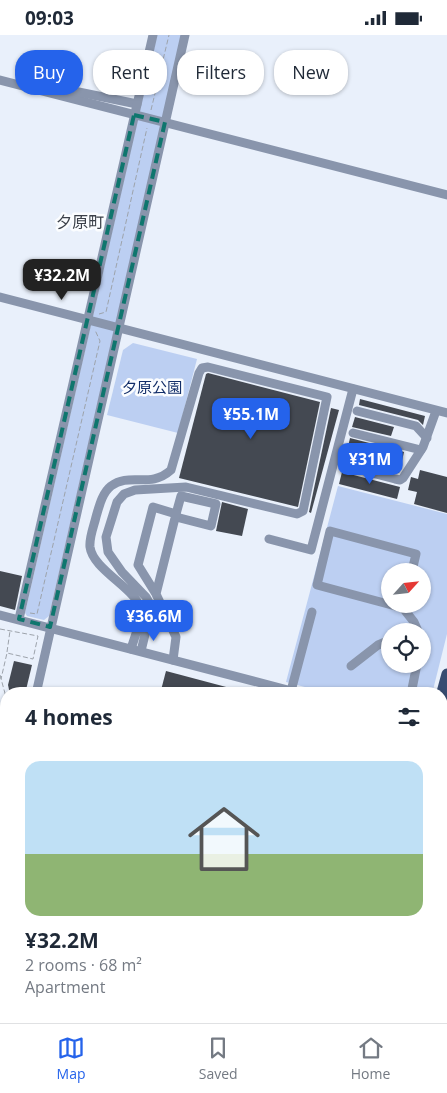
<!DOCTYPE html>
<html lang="en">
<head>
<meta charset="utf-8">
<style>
  :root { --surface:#fff; --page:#f6f6f7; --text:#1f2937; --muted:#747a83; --line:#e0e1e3; --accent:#2563eb }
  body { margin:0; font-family:"Open Sans","Noto Sans JP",sans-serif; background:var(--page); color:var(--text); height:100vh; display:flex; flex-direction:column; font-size:19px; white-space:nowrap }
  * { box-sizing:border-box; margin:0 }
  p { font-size:16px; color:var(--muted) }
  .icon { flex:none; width:28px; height:28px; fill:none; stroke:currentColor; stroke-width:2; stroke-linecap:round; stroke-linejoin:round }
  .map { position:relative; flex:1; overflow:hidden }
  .side { position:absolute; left:0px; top:652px; width:448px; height:336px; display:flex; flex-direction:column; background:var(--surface); border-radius:20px 20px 0 0; box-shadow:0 1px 4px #0004 }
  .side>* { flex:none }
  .hud { position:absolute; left:15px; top:15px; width:418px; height:45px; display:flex; gap:10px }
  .needle { width:32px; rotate:63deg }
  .tools { position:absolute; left:381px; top:528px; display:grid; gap:10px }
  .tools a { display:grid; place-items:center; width:50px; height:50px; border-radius:50%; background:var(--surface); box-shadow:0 1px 4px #0004; font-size:25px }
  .price { position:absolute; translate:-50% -42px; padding:0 11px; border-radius:10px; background:var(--accent); color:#fff; font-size:16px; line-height:32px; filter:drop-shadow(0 1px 2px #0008) }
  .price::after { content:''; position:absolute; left:50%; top:30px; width:15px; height:11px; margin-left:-8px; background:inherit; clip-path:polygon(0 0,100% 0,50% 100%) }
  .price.active { background:#222; color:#fff }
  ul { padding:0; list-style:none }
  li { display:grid; align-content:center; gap:10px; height:265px; padding:0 25px }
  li+li { border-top:1px solid var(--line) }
  li span { display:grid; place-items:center; height:155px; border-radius:15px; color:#555 }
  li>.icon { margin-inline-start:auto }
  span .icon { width:90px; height:90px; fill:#fffc; stroke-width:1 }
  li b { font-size:21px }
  h2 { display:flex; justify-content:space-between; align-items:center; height:60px; padding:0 25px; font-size:21px }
  .tag { padding:0 18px; border-radius:20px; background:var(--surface); box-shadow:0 1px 4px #0004; font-size:18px; line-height:45px }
  .tag.active { background:var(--accent); color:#fff }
  .status { display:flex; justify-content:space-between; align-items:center; height:35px; padding:0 25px; background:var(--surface); direction:ltr }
  .status svg { height:14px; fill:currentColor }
  .tabs { display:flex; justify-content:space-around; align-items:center; height:70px; border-top:1px solid var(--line); background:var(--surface); font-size:14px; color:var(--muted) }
  .tabs a { display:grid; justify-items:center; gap:2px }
  .tabs .active { color:var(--accent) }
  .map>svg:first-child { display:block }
  .green { fill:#bccff2; fill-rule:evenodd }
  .water { fill:#93aee1; stroke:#6a7da2 }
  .building { fill:#444952 }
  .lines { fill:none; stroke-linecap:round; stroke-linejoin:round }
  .path { stroke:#9da3ab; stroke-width:1; stroke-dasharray:5 2.5; stroke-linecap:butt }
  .minor { stroke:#8995ac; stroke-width:9 }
  .major { stroke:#384c71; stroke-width:11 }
  .rail-casing { stroke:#757a81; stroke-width:4.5 }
  .rail { stroke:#fbfdff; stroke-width:2.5; stroke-dasharray:8; stroke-linecap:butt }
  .marked { fill:none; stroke:#0f766e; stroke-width:4; stroke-dasharray:10 6; stroke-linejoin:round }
  .labels { text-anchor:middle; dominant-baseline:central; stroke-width:5; stroke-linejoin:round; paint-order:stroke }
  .park-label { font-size:15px; fill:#122e69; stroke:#fbfdff }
  .neighbourhood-label { font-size:16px; fill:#3b4049; stroke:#fbfdff }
</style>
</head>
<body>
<div class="status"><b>09:03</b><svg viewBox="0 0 49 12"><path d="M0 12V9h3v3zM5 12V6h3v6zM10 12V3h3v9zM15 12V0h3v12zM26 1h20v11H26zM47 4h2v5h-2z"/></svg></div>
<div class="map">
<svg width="447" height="988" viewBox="0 0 447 988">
  <rect width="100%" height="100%" fill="#e9f0fb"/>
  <!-- green -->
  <g class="green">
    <path d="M 157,0 L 182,0 L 49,581 L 44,585 L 27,581 L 25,578 Z"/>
    <path d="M 133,308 L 197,324 L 178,398 L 107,380 L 123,315 Z"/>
    <path d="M 338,451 L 447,479 L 447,599 L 432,659 L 331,659 L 286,647 ZM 390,536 L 422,536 L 422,569 L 390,569 ZM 390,596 L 422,596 L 422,629 L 390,629 Z"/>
    <path d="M 0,697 L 6,718 L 6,792 L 0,769 Z"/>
    <path d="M 61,983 L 85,983 L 87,988 L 63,988 Z"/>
  </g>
  <!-- water -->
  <path class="water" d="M 293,982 L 314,983 L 328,986 L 327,988 L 291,988 Z"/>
  <!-- building -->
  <g class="building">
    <path d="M 208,338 L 320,367 L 298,472 L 179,443 L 206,339 Z"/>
    <path d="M 360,364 L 425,381 L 423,390 L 418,385 L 359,370 Z"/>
    <path d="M 331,373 L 339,375 L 311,478 L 309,477 Z"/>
    <path d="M 355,382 L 394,392 L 391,401 L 352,392 Z"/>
    <path d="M 350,403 L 404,417 L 399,438 L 345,425 Z"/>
    <path d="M 420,435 L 447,442 L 447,478 L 414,469 L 417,457 L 408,455 L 411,442 L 418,444 Z"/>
    <path d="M 342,437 L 400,452 L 397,464 L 339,449 Z"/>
    <path d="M 222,467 L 248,474 L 242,501 L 216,496 Z"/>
    <path d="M 0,536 L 22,541 L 15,575 L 0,571 Z"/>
    <path d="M 14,626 L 32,630 L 25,659 L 10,659 L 8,650 Z"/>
    <path d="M 166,636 L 245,657 L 245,659 L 160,659 Z"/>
    <path d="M 6,966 L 6,988 L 0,988 L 0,968 Z"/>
  </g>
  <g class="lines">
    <!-- path -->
    <g class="path">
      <path d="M 151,75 L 169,0"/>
      <path d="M 99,279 L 106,277 L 147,93"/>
      <path d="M 30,578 L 37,579 L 100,306 L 95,295"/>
      <path d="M 0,594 L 38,601 L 33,624 L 7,618 L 1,644"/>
      <path d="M 7,617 L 10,596"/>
      <path d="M 0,640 L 6,662"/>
      <path d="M 0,895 L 4,907"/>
    </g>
    <!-- minor -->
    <g class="minor">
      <path d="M 0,45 L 447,160"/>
      <path d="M 25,46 L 137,69"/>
      <path d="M 0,262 L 447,378"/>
      <path d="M 357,376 L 416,391 L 427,403"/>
      <path d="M 353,398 L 421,415"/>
      <path d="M 345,431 L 395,444 L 400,445 L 403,443 L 423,412 L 436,376"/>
      <path d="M 176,482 L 211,491 L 216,469 L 181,461 L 176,479"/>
      <path d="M 269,504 L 311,515 L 353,354"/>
      <path d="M 412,536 L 416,519 L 330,496 L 317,550 L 403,573 L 414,587 L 418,596"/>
      <path d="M 156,559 L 176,479 L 153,472 L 138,530 L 156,559 L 176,602 L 173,625"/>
      <path d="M 0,580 L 303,659"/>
      <path d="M 19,584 L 153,0"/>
      <path d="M 131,614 C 134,604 141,586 141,577 C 140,555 93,536 90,512 C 89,502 94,491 96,482 C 99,472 102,458 111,451 C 130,437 150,454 171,435 L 199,338 L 202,333 L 208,332 L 327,362 L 303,476 L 297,479 L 186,452 L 135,455 L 124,459 L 117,467 L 106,502 L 108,517 L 122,537 L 146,562 L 150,569 L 150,579 L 141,616"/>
      <path d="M 351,631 L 378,610 L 390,605"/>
      <path d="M 291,656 L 312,577"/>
      <path d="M 36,659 L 185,0"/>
      <path d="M 411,659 L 417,629"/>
      <path d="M 0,676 L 6,697"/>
      <path d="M 441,739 L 447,737"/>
      <path d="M 441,772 L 447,768"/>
      <path d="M 441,826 L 447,830"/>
      <path d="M 0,917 L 6,920"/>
      <path d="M 25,982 L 27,988"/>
      <path d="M 90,982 L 92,988"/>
      <path d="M 111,988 L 116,982"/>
      <path d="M 174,988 L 175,982"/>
      <path d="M 193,988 L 195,982"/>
      <path d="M 271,988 L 272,982"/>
      <path d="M 339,988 L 341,982"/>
    </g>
    <!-- major -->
    <g class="major">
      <path d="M 441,661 L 447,639"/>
      <path d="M 441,687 L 447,664"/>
      <path d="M 364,988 L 365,982"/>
    </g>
    <!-- rail casing -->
    <g class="rail-casing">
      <g id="rail">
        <path d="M 0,782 L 6,804"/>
        <path d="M 0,810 L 6,831"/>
        <path d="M 0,847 L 6,868"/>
        <path d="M 0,862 L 6,883"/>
        <path d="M 42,982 L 44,988"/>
        <path d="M 59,982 L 60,988"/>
      </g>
    </g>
    <!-- rail -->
    <use href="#rail" class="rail"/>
  </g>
  <!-- marked area -->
  <path class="marked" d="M 134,80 L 165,87 L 50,592 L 19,584 Z"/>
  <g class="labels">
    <!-- park labels -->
    <g class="park-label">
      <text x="152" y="352">夕原公園</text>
    </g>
    <!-- neighbourhood labels -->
    <g class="neighbourhood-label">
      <text x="80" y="187">夕原町</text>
    </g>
  </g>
</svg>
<div class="tools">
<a><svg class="needle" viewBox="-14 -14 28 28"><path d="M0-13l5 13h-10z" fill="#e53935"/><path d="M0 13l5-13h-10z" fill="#747a83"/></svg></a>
<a><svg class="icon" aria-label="locate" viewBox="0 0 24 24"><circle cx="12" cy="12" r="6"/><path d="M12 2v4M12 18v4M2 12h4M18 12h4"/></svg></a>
</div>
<b class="price active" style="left:62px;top:266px">¥32.2M</b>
<b class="price" style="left:251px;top:405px">¥55.1M</b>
<b class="price" style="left:370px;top:450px">¥31M</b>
<b class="price" style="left:154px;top:607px">¥36.6M</b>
<div class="hud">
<a class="tag active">Buy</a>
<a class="tag">Rent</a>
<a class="tag">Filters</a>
<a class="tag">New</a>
</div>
<section class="side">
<h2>4 homes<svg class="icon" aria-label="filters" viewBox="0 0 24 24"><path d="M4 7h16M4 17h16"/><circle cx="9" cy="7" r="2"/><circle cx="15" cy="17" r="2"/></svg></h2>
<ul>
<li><span style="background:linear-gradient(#bfe0f5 60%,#8fb573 0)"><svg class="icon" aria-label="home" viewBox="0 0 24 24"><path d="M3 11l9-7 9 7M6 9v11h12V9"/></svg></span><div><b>¥32.2M</b><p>2 rooms · 68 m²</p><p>Apartment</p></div></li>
</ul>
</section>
</div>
<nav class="tabs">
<a class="active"><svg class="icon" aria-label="map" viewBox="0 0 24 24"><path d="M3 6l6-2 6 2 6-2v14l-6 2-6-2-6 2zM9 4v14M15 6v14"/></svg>Map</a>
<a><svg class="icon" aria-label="saved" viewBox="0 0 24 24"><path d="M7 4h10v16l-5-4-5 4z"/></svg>Saved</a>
<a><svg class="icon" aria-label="home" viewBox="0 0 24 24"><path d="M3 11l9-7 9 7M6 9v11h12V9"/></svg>Home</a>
</nav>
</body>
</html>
